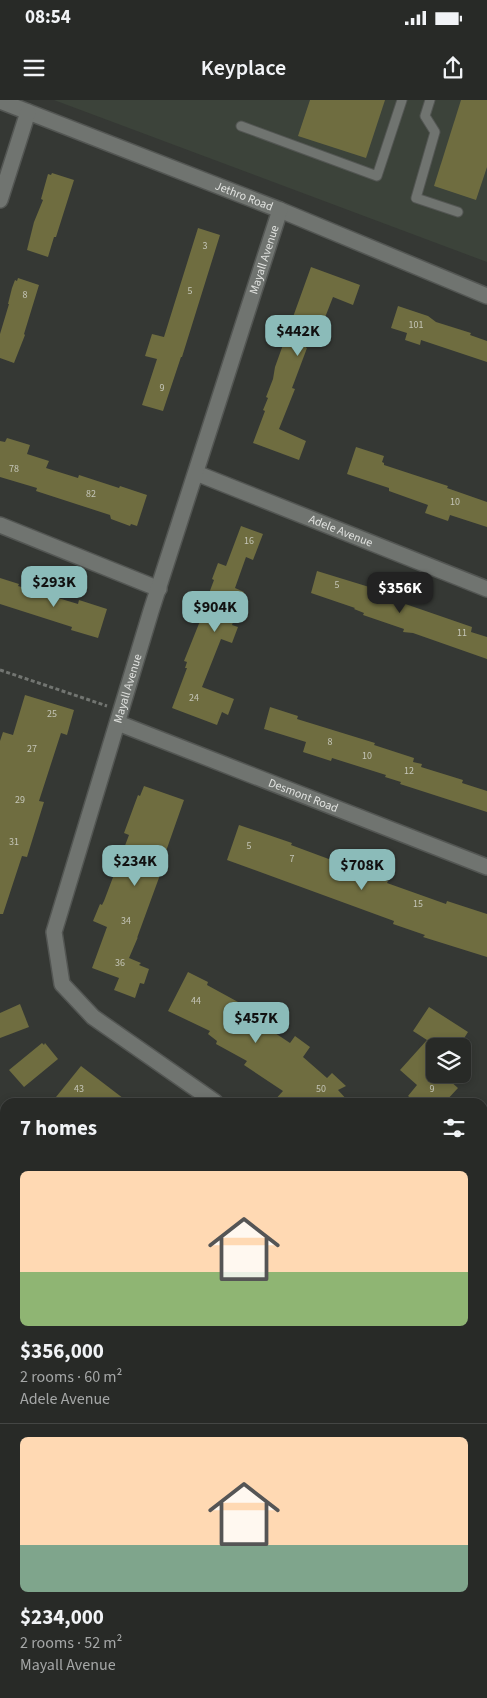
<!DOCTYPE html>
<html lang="en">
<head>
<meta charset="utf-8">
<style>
  :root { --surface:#282a27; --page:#343633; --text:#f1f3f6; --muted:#a5a7a7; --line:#444644; --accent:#8bbbb9 }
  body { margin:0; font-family:"Source Sans 3",sans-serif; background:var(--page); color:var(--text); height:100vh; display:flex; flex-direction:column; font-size:19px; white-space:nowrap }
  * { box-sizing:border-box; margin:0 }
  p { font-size:16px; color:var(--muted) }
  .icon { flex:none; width:28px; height:28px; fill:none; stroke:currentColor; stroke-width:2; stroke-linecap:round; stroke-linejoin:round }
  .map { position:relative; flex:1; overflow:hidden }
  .panel { position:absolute; left:0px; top:998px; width:488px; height:601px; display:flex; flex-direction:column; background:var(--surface); border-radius:15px 15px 0 0; box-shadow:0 2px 8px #0003,0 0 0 1px var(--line) }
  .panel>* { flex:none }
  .tools { position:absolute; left:426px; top:938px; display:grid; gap:10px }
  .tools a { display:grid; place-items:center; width:45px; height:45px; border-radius:8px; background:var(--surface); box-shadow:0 2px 8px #0003,0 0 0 1px var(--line); font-size:25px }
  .price { position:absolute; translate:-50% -42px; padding:0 11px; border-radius:10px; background:var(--accent); color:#111; font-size:16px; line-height:32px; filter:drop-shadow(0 1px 2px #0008) }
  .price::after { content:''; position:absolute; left:50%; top:30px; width:15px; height:11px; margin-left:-8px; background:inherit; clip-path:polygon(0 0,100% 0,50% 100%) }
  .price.active { background:#222; color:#fff }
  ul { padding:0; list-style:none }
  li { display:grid; align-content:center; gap:10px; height:265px; padding:0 20px }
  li+li { border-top:1px solid var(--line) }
  li span { display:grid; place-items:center; height:155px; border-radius:8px; color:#555 }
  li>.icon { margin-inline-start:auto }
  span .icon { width:90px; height:90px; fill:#fffc; stroke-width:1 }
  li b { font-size:21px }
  h2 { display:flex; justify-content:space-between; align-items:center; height:60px; padding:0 20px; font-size:21px }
  .status { display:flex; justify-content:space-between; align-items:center; height:35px; padding:0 25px; background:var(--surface); direction:ltr }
  .status svg { height:14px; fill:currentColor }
  header { display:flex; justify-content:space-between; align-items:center; height:65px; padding:0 20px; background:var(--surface); font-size:22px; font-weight:600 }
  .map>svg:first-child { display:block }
  .built { fill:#3c433a }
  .green { fill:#543f23 }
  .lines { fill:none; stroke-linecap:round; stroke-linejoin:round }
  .stream { stroke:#48868e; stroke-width:5.5 }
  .building { fill:#6f6d40 }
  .service-casing { stroke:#535653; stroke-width:11 }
  .minor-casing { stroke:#535653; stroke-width:18 }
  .path { stroke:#727571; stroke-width:3; stroke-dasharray:4 2.5; stroke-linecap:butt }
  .service { stroke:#707470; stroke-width:9 }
  .minor { stroke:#707470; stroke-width:15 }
  .labels { text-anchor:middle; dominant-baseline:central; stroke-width:4; stroke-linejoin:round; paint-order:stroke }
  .number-label { font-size:10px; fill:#c4c5b7 }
  .street-label { font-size:12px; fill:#e0e2df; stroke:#353834 }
</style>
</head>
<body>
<div class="status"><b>08:54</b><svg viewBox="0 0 49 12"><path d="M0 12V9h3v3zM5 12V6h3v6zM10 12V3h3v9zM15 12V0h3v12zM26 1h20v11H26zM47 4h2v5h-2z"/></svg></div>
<header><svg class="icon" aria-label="menu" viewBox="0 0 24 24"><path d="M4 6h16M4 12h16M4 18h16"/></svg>Keyplace<svg class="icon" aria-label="share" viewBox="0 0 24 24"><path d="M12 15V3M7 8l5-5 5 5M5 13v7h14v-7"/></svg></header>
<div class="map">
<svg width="487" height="1598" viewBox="0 0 487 1598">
  <rect width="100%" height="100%" fill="#353834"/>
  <!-- built -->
  <path class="built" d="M 54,0 L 487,0 L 487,162 Z"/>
  <!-- green -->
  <path class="green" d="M 0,1022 L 5,1023 L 5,1594 L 482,1594 L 483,1466 L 487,1469 L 487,1598 L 0,1598 Z"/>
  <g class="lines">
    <!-- stream -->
    <g class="stream">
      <path d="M 0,1369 L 5,1372"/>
      <path d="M 330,1594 L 334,1598"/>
    </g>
  </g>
  <!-- building -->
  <g class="building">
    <path d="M 310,0 L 385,0 L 366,58 L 298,36 Z"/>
    <path d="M 461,0 L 487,0 L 487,67 L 476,100 L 434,86 Z"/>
    <path d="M 52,73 L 74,80 L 56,137 L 54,137 L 48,157 L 27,150 L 34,122 L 43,100 L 41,99 L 48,74 L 51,75 Z"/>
    <path d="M 198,128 L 220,135 L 182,257 L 181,257 L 163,311 L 142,305 L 157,259 L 145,256 L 152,234 L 164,237 Z"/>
    <path d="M 311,167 L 360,185 L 353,205 L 333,197 L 324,220 L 317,217 L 306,248 L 307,248 L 292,288 L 295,289 L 279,329 L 306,341 L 299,360 L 253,343 L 265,311 L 263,310 L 268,298 L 266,297 L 273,279 L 275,267 Z"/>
    <path d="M 18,178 L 39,185 L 24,234 L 25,235 L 14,263 L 0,258 L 0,234 L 9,204 L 8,204 L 12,188 L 15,180 L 17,181 Z"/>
    <path d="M 398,206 L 428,216 L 436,222 L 471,233 L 470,235 L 487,241 L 487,262 L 421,240 L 420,245 L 405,240 L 407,233 L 391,228 Z"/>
    <path d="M 7,338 L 30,345 L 27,354 L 49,361 L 46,368 L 78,378 L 79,375 L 119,388 L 120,386 L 147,395 L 137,426 L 131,424 L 130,426 L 111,419 L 110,415 L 36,391 L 37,388 L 0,377 L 0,341 L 5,342 Z"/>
    <path d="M 356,347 L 384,356 L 382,362 L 384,363 L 384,365 L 448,386 L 447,388 L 487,402 L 487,427 L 450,415 L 448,421 L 425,413 L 428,405 L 389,391 L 389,388 L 347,374 Z"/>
    <path d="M 241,426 L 263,434 L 253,460 L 246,457 L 235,488 L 244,492 L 232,525 L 238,527 L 232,543 L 221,539 L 202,587 L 234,599 L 228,615 L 222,612 L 217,625 L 172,608 L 187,568 L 185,568 L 187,562 L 184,561 L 200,521 L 199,520 L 214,480 L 212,479 L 218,463 L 226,466 Z"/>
    <path d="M 317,471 L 379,490 L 378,492 L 389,496 L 388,498 L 472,527 L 471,532 L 487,537 L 487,559 L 413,533 L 403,532 L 404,529 L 363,515 L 364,513 L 354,509 L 355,508 L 311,493 Z"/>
    <path d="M 0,478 L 19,484 L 18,486 L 78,504 L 79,500 L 107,509 L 98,538 L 71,530 L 72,527 L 0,504 Z"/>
    <path d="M 25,595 L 74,610 L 67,635 L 61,633 L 39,701 L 44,702 L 27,757 L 22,756 L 3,814 L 0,814 L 0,641 L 3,632 L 13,635 Z"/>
    <path d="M 270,607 L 298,616 L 297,619 L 375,643 L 374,645 L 414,658 L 413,662 L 422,664 L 421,667 L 463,680 L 462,683 L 487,691 L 487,712 L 400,684 L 401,682 L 385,677 L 386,675 L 332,658 L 331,661 L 303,652 L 306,642 L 264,629 Z"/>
    <path d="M 144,686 L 184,700 L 158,774 L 160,775 L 137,838 L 138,837 L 129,858 L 141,863 L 139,865 L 149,869 L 144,884 L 140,883 L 135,898 L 114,890 L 119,878 L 92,868 L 107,827 L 93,821 L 100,804 L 102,805 L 104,801 L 129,735 L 124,733 L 138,695 L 140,696 Z"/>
    <path d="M 239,725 L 292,743 L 291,745 L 388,781 L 387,783 L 446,804 L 447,801 L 487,814 L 487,857 L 423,837 L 425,835 L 393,824 L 394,821 L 227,760 Z"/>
    <path d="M 188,872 L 208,882 L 207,885 L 249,908 L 248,910 L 254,912 L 251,917 L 290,943 L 295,936 L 310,947 L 303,957 L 327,978 L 332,973 L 346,986 L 338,990 L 349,1002 L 273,1002 L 283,991 L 244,965 L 247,961 L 216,944 L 217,941 L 208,934 L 210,931 L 168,911 Z"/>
    <path d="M 20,904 L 29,927 L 0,938 L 0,913 Z"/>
    <path d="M 429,907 L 468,932 L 461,943 L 470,949 L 462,961 L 462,946 L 435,946 L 435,974 L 455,974 L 450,981 L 458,988 L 445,1002 L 416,1002 L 408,996 L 417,985 L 400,970 L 427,940 L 413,931 Z"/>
    <path d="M 42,943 L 44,945 L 45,943 L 58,959 L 24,987 L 9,970 Z"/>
    <path d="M 81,966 L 128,1002 L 52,1002 Z"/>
  </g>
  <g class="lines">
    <!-- service casing -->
    <g class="service-casing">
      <g id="service">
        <path d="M 430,0 L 425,16 L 435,32 L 416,98 L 458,112"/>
        <path d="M 241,26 L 377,76 L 402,0"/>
      </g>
    </g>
    <!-- minor casing -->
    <g class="minor-casing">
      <g id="minor">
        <path id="s1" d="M 0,1 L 280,110 L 487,196"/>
        <path d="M 0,100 L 28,12"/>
        <path id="s2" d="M 196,373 L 487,489"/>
        <path d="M 0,425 L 159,489"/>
        <path id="s3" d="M 118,623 L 487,767"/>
        <path id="s4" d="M 215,1002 L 93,917 L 62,884 L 54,832 L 151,511 L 280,110"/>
        <path d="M 482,1045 L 487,1031"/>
        <path d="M 482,1215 L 487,1216"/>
      </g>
    </g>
    <!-- path -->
    <g class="path">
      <path d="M 0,570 L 107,606"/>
      <path d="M 0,1490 L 5,1493"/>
      <path d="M 0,1518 L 5,1506"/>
      <path d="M 0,1593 L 5,1593"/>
      <path d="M 171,1594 L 174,1598"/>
      <path d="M 243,1598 L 245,1594"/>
    </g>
    <!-- service -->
    <use href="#service" class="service"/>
    <!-- minor -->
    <use href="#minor" class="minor"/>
  </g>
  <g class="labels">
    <!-- number labels -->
    <g class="number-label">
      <text x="205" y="146">3</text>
      <text x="190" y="191">5</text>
      <text x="25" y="195">8</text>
      <text x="416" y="225">101</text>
      <text x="162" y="288">9</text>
      <text x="14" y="369">78</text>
      <text x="91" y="394">82</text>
      <text x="455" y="402">10</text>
      <text x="249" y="441">16</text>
      <text x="337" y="485">5</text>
      <text x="462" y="533">11</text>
      <text x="194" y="598">24</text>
      <text x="52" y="614">25</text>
      <text x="330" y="642">8</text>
      <text x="32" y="649">27</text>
      <text x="367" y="656">10</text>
      <text x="409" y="671">12</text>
      <text x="20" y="700">29</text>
      <text x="14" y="742">31</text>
      <text x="249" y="746">5</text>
      <text x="292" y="759">7</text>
      <text x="418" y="804">15</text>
      <text x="126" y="821">34</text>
      <text x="120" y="863">36</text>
      <text x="196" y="901">44</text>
      <text x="79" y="989">43</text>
      <text x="321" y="989">50</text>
      <text x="432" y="989">9</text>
    </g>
    <!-- street labels -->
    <g class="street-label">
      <text stroke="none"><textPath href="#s1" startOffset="262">Jethro Road</textPath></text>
      <text stroke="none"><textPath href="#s4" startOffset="951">Mayall Avenue</textPath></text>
      <text stroke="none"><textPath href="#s2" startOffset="156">Adele Avenue</textPath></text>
      <text stroke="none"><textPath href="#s4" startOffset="501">Mayall Avenue</textPath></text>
      <text stroke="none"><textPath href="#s3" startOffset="199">Desmont Road</textPath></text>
    </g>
  </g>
</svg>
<div class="tools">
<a><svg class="icon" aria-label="layers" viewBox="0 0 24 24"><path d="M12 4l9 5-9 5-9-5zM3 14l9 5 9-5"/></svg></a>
</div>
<b class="price" style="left:298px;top:257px">$442K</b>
<b class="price" style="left:54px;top:508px">$293K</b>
<b class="price active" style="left:400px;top:514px">$356K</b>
<b class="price" style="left:215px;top:533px">$904K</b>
<b class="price" style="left:135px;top:787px">$234K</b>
<b class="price" style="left:362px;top:791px">$708K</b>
<b class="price" style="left:256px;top:944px">$457K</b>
<section class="panel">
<h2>7 homes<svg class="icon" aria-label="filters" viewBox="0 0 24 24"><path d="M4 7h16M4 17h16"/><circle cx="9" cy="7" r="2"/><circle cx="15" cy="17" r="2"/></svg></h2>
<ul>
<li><span style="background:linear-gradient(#ffd9b3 65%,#8fb573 0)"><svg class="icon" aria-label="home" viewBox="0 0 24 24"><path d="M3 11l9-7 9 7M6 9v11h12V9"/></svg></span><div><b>$356,000</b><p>2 rooms · 60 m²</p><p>Adele Avenue</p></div></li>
<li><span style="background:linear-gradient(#ffd9b3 70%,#7fa58c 0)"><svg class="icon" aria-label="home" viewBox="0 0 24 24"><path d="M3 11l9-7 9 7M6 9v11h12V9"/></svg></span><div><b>$234,000</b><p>2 rooms · 52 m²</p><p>Mayall Avenue</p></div></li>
</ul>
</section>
</div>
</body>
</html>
